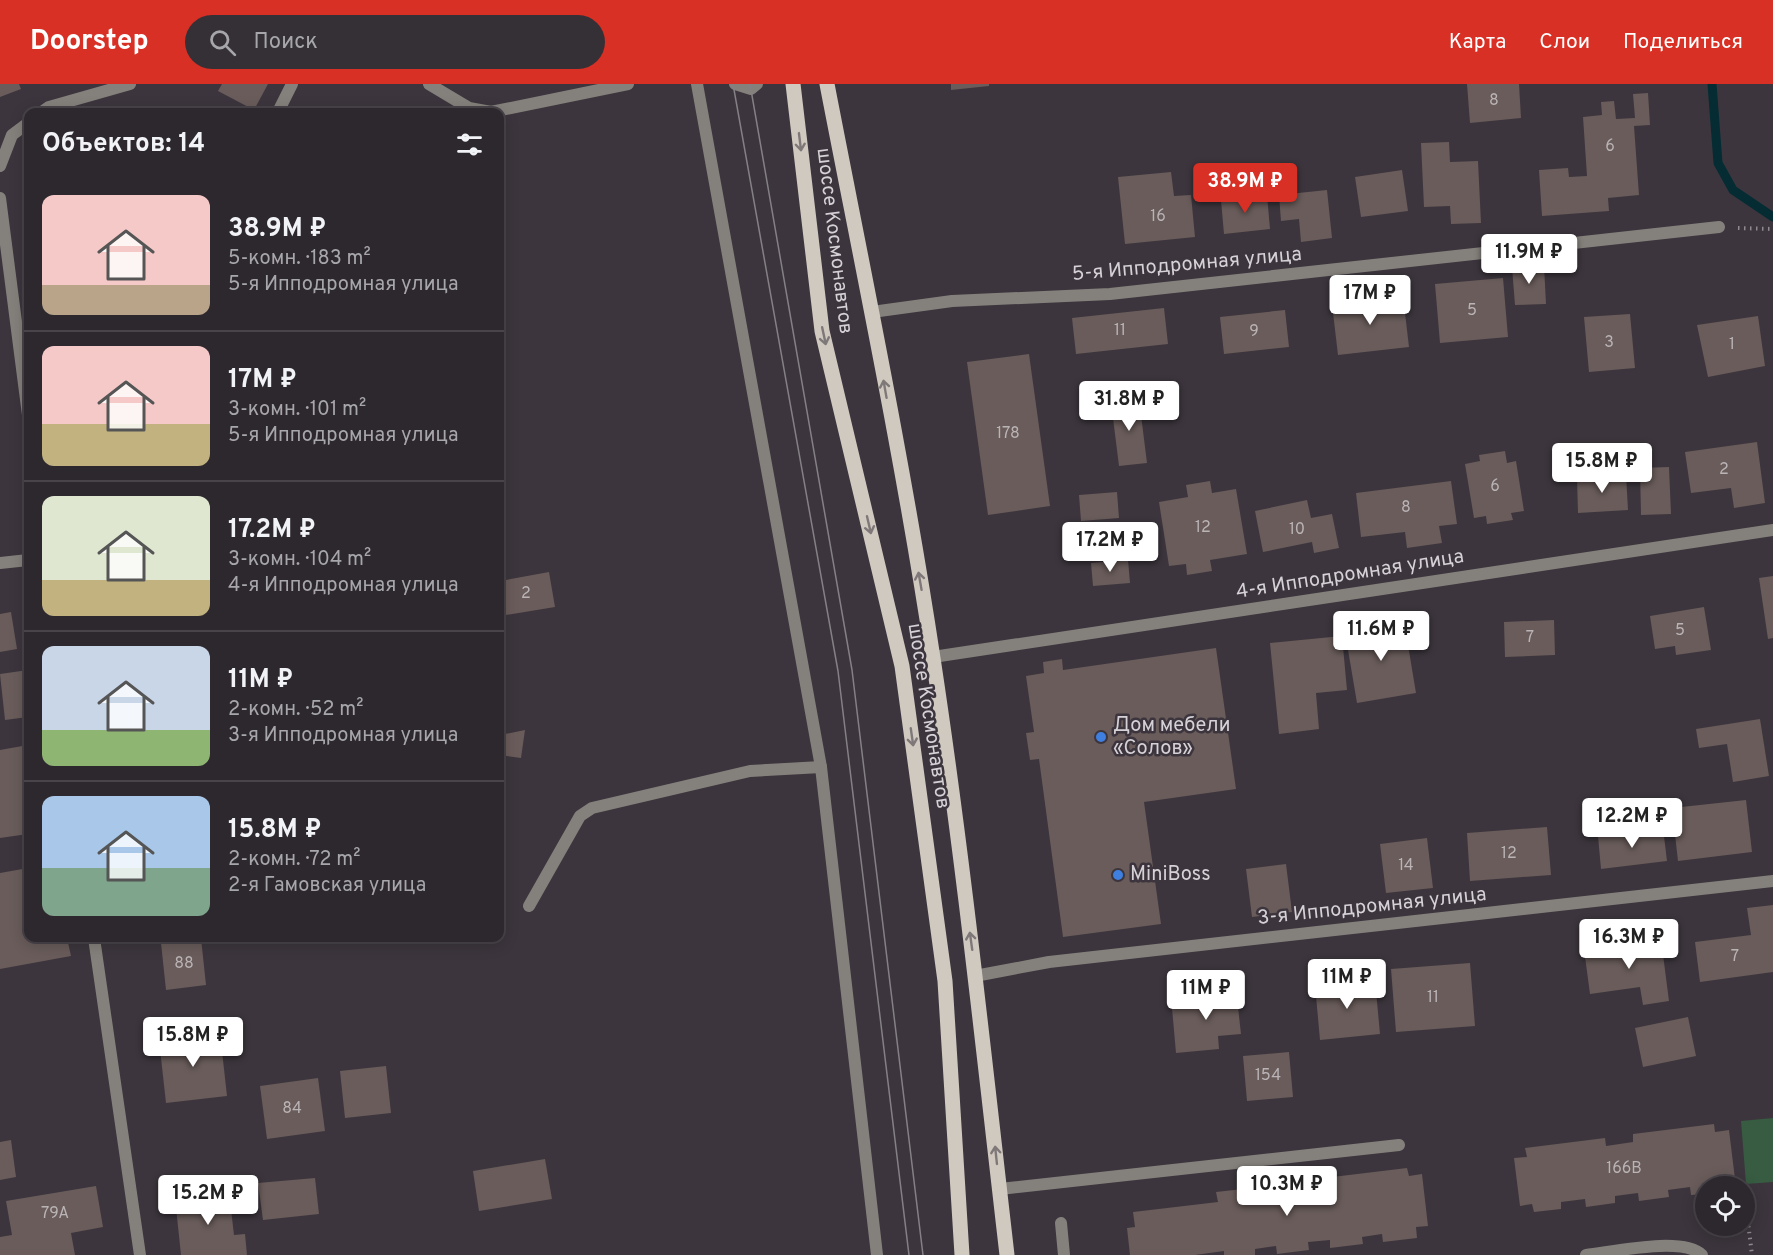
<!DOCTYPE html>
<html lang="ru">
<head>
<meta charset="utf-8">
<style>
  :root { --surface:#2d282e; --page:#353036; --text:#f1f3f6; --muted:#a7a6aa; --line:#48444a; --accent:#d93025 }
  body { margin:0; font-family:Overpass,sans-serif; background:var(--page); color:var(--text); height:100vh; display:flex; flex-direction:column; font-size:22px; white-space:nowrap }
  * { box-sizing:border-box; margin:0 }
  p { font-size:20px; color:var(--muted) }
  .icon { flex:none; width:33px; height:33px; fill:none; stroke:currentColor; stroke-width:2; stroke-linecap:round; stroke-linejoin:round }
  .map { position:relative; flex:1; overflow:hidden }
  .drawer { position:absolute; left:24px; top:24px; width:480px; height:834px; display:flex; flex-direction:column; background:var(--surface); border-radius:12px; box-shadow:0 3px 15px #0003,0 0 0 2px var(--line) }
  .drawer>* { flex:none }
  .tools { position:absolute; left:1695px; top:1092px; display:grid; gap:12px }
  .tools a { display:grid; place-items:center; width:60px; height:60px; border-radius:50%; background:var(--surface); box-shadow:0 3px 15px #0003,0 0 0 2px var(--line); font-size:30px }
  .price { position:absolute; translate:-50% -51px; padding:0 14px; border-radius:6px; background:#fff; color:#222; font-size:20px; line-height:39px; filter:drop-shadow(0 2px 3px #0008) }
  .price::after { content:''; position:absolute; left:50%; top:36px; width:18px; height:14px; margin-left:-9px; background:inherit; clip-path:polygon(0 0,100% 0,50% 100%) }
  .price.selected { background:var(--accent); color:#fff }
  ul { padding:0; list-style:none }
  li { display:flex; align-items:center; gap:18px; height:150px; padding:0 18px }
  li+li { border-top:2px solid var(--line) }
  li span { display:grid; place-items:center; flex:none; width:168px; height:120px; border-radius:12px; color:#555 }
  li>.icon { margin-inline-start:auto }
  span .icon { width:72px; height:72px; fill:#fffc; stroke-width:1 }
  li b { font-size:26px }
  h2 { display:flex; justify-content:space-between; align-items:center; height:72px; padding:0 18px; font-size:26px }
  header { display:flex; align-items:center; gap:36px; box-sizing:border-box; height:84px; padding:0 30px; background:var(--accent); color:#fff }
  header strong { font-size:28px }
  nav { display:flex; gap:33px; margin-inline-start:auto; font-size:21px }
  .search { width:420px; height:54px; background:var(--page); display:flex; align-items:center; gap:15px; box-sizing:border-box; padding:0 21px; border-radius:33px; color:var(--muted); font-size:22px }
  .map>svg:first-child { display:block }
  .green { fill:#375c41 }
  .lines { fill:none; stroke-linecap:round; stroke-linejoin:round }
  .stream { stroke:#052c33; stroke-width:9 }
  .building { fill:#695c5a }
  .path { stroke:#8f8a90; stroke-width:4; stroke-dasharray:1.5 4.5; stroke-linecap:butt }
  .service { stroke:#84817c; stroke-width:12 }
  .minor { stroke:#84817c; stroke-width:12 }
  .primary { stroke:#d0c9c0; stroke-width:15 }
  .tram { stroke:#858086; stroke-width:1.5 }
  .oneway { stroke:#7f7878 }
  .shop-dot { fill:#3f7fe0; stroke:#3c353d; stroke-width:2 }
  .labels { text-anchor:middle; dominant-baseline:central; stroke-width:5; stroke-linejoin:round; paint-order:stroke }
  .number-label { font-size:16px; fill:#bab4b7 }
  .street-label { font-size:20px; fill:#d5d1d6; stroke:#3c353d }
  .poi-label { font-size:20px; fill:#d5d1d6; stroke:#3c353d; text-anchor:start }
</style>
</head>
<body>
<header>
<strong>Doorstep</strong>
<div class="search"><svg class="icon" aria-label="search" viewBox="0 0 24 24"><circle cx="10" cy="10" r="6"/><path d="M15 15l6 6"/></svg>Поиск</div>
<nav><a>Карта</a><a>Слои</a><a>Поделиться</a></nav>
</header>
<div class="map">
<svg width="1773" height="1171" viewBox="0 0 1773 1171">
  <rect width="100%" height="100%" fill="#3c353d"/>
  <!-- green -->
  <path class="green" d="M 1773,1034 L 1773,1098 L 1746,1100 L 1741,1037 Z"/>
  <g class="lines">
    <!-- stream -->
    <path class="stream" d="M 1712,0 L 1718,79 L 1733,106 L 1773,133"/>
  </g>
  <!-- building -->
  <g class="building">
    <path d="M 0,0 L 19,0 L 21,5 L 0,13 Z"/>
    <path d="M 222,0 L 268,0 L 254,26 L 218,7 Z"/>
    <path d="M 951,0 L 989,0 L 989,2 L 951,6 Z"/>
    <path d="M 1467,0 L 1519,0 L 1521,34 L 1470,39 Z"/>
    <path d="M 1648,9 L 1650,41 L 1634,42 L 1639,111 L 1608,114 L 1609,127 L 1542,132 L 1539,86 L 1568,84 L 1569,93 L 1587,92 L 1583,33 L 1602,31 L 1601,18 L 1614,17 L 1616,35 L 1635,34 L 1633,10 Z"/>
    <path d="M 1449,58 L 1450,78 L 1478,77 L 1481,139 L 1451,140 L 1450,122 L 1424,123 L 1421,59 Z"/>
    <path d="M 1402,86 L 1408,127 L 1361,133 L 1355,93 Z"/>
    <path d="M 1171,88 L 1174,112 L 1191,111 L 1195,153 L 1125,160 L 1118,93 Z"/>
    <path d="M 1327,106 L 1332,154 L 1301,158 L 1299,135 L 1281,137 L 1279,111 Z"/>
    <path d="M 1267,111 L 1270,145 L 1224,150 L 1221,116 Z"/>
    <path d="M 1544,181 L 1546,220 L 1515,221 L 1512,183 Z"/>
    <path d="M 1503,194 L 1508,253 L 1440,259 L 1435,200 Z"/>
    <path d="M 1403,212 L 1409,263 L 1338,271 L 1332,220 Z"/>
    <path d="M 1164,224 L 1168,260 L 1076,270 L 1072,234 Z"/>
    <path d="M 1285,226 L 1289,263 L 1224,270 L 1220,233 Z"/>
    <path d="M 1630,230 L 1635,284 L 1589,288 L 1584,233 Z"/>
    <path d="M 1758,232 L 1765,282 L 1708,293 L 1697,241 Z"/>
    <path d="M 1029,270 L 1050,422 L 988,431 L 967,278 Z"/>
    <path d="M 1139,315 L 1147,379 L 1119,382 L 1111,318 Z"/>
    <path d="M 1757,358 L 1765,419 L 1734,424 L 1731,404 L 1691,409 L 1685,368 Z"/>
    <path d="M 1505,367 L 1507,379 L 1516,377 L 1524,427 L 1511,429 L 1513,436 L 1487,440 L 1486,432 L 1474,434 L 1465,380 L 1480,377 L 1479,371 Z"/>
    <path d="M 1669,383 L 1671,430 L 1641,431 L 1640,384 Z"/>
    <path d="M 1626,390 L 1628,426 L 1578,429 L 1577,393 Z"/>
    <path d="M 1210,397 L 1212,409 L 1236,405 L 1247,470 L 1210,476 L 1212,487 L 1187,491 L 1186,480 L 1169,482 L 1159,418 L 1188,413 L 1186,401 Z"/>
    <path d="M 1451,397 L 1457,440 L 1439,442 L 1442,459 L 1407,464 L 1405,448 L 1361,453 L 1356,409 Z"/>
    <path d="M 1117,408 L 1119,434 L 1081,437 L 1079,411 Z"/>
    <path d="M 1307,416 L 1311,434 L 1332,430 L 1339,464 L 1314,469 L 1312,458 L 1263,468 L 1255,427 Z"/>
    <path d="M 1128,476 L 1130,499 L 1093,502 L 1091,479 Z"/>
    <path d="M 549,488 L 555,523 L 500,532 L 500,497 Z"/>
    <path d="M 1773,492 L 1773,554 L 1768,555 L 1759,494 Z"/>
    <path d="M 1704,523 L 1711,566 L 1676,571 L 1675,562 L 1655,565 L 1650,532 Z"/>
    <path d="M 11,528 L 17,565 L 0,568 L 0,530 Z"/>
    <path d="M 1554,536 L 1555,571 L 1505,573 L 1504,538 Z"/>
    <path d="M 1404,537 L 1416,609 L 1357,619 L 1345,548 Z"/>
    <path d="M 1342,552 L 1347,606 L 1316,609 L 1319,645 L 1279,650 L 1270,559 Z"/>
    <path d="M 1216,564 L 1236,705 L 1144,718 L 1161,840 L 1063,853 L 1039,675 L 1030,676 L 1026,649 L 1034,648 L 1026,592 L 1044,589 L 1043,578 L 1062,575 L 1063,586 Z"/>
    <path d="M 28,586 L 28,633 L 5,636 L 0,590 Z"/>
    <path d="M 1760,635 L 1769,692 L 1733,698 L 1727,660 L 1699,664 L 1696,645 Z"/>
    <path d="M 525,646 L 521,674 L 500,671 L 500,651 Z"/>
    <path d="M 28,661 L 28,750 L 0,754 L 0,666 Z"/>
    <path d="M 1746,716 L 1752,768 L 1678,777 L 1672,724 Z"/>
    <path d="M 1547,743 L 1551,791 L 1470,797 L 1467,749 Z"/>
    <path d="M 1663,744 L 1667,777 L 1601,785 L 1598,752 Z"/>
    <path d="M 1427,754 L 1433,804 L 1386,809 L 1380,760 Z"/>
    <path d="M 1286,780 L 1292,828 L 1252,833 L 1246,785 Z"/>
    <path d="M 28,784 L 28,854 L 67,854 L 71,872 L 0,885 L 0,789 Z"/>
    <path d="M 1773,821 L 1773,888 L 1700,898 L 1695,858 L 1751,851 L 1747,824 Z"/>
    <path d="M 201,854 L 206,901 L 166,906 L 161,859 Z"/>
    <path d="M 1661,855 L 1669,917 L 1643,921 L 1640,903 L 1590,910 L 1584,865 Z"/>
    <path d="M 1470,879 L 1475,942 L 1396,948 L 1391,885 Z"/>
    <path d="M 1375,896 L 1380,950 L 1320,956 L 1315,901 Z"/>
    <path d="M 1236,905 L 1241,950 L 1218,952 L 1219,965 L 1176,969 L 1172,924 L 1195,921 L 1194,909 Z"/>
    <path d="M 1688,933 L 1696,972 L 1643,983 L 1635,944 Z"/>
    <path d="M 220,949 L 227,1012 L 166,1019 L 159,956 Z"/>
    <path d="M 1289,968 L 1293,1013 L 1247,1017 L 1243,972 Z"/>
    <path d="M 386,982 L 391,1029 L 345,1034 L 340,987 Z"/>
    <path d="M 318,994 L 325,1047 L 267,1055 L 260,1002 Z"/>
    <path d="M 1714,1040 L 1715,1048 L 1729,1046 L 1735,1095 L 1722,1097 L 1722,1102 L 1706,1102 L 1706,1110 L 1691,1111 L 1690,1103 L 1668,1106 L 1669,1113 L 1639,1117 L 1638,1109 L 1615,1112 L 1615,1119 L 1586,1123 L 1585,1115 L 1561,1118 L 1561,1125 L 1534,1128 L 1532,1120 L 1520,1122 L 1514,1074 L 1527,1073 L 1525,1064 L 1605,1054 L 1606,1062 L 1633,1058 L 1633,1050 Z"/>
    <path d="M 11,1056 L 16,1093 L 0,1096 L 0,1058 Z"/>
    <path d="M 545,1075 L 552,1115 L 479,1127 L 473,1087 Z"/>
    <path d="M 1407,1084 L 1409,1092 L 1422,1090 L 1428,1142 L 1416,1143 L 1417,1154 L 1383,1158 L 1382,1150 L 1362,1153 L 1363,1160 L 1330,1164 L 1330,1156 L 1308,1158 L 1309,1166 L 1277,1170 L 1276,1162 L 1255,1165 L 1255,1171 L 1224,1171 L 1224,1167 L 1195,1171 L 1130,1171 L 1127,1144 L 1135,1143 L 1133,1128 L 1218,1118 L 1216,1108 L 1298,1099 L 1299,1106 L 1325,1103 L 1324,1094 Z"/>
    <path d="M 315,1094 L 319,1130 L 263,1136 L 258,1099 Z"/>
    <path d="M 96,1102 L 103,1143 L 71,1149 L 75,1171 L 0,1171 L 0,1153 L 12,1151 L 6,1117 Z"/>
    <path d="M 229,1108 L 234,1151 L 245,1150 L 247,1171 L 181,1171 L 175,1114 Z"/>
  </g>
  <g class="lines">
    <!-- path -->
    <g class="path">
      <path d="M 1738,144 L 1773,145"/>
      <path d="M 1747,1130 L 1752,1171"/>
    </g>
    <!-- service -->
    <g class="service">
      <path d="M 697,0 L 821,683 L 877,1171"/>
      <path d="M 278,28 L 292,0"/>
      <path d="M 529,822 L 580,732 L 592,724 L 750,687 L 821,683"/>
      <path d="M 1000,1105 L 1399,1061"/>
      <path d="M 1061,1139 L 1064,1171"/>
      <path d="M 1586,1171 C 1613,1168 1683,1152 1702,1171"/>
    </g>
    <!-- minor -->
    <g class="minor">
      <path d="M 429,0 L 469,24 L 491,28 L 628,0"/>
      <path d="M 735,0 L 751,5 L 757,0"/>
      <path d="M 42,28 L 49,23 L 130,0"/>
      <path d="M 0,82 L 12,51 L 28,39"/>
      <path d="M 0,114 L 28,331"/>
      <path d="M 872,228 L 952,217 L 1110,210 L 1719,143"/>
      <path d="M 0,479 L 28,476"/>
      <path d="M 933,573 L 1773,446"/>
      <path d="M 94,854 L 140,1171"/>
      <path d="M 975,892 L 1049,878 L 1773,797"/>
    </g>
    <!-- primary -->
    <g class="primary">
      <path d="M 793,0 L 822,247 L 902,582 L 945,897 L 962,1171"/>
      <path d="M 827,0 C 864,191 904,382 933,574 C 963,772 984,972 1007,1171"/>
    </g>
    <!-- tram -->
    <g class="tram">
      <path d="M 733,0 L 838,587 L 909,1171"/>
      <path d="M 750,0 L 852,586 L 923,1171"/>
    </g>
  </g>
  <!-- one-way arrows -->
  <defs><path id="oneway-shaft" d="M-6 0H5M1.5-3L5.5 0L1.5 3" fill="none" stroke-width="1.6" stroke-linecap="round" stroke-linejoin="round" transform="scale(1.5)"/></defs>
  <g class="oneway">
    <use href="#oneway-shaft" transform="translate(800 58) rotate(83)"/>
    <use href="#oneway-shaft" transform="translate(824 252) rotate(78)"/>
    <use href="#oneway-shaft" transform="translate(885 305) rotate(-100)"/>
    <use href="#oneway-shaft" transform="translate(869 441) rotate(77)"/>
    <use href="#oneway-shaft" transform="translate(920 497) rotate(-100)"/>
    <use href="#oneway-shaft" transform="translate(912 653) rotate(82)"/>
    <use href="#oneway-shaft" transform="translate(971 857) rotate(-98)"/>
    <use href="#oneway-shaft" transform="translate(996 1071) rotate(-96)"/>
  </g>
  <!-- markers -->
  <g class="shop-dot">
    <circle cx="1101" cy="653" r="6"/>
    <circle cx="1118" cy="791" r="6"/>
  </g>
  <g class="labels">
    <!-- number labels -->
    <g class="number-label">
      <text x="1494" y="17">8</text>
      <text x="1610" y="63">6</text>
      <text x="1158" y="133">16</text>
      <text x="1472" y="227">5</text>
      <text x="1120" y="247">11</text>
      <text x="1254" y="248">9</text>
      <text x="1609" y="259">3</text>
      <text x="1732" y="261">1</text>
      <text x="1008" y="350">178</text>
      <text x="1724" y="386">2</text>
      <text x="1495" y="403">6</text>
      <text x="1406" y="424">8</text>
      <text x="1203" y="444">12</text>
      <text x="1297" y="446">10</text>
      <text x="526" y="510">2</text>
      <text x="1680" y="547">5</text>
      <text x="1530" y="554">7</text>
      <text x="1509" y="770">12</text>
      <text x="1406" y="782">14</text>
      <text x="1735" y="873">7</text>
      <text x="184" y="880">88</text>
      <text x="1433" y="914">11</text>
      <text x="1268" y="992">154</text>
      <text x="292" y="1025">84</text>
      <text x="1624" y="1085">166В</text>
      <text x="55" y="1130">79А</text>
    </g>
    <!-- street labels -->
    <g class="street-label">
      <text transform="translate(834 157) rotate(83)">шоссе Космонавтов</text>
      <text transform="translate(1187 181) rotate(-5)">5-я Ипподромная улица</text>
      <text transform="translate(1350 491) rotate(-9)">4-я Ипподромная улица</text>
      <text transform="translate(928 632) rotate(81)">шоссе Космонавтов</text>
      <text transform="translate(1372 823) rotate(-6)">3-я Ипподромная улица</text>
    </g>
    <!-- poi labels -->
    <g class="poi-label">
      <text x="1113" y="642">Дом мебели<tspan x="1113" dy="23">«Солов»</tspan></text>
      <text x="1130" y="791">MiniBoss</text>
    </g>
  </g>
</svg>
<div class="tools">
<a><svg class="icon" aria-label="locate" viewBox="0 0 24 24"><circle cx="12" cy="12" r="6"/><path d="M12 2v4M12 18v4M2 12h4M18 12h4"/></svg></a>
</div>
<b class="price selected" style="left:1245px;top:130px">38.9M ₽</b>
<b class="price" style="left:1529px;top:201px">11.9M ₽</b>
<b class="price" style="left:1370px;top:242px">17M ₽</b>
<b class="price" style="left:1129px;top:348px">31.8M ₽</b>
<b class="price" style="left:1602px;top:410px">15.8M ₽</b>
<b class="price" style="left:1110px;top:489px">17.2M ₽</b>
<b class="price" style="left:1381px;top:578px">11.6M ₽</b>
<b class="price" style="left:1632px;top:765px">12.2M ₽</b>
<b class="price" style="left:1629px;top:886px">16.3M ₽</b>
<b class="price" style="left:1347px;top:926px">11M ₽</b>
<b class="price" style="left:1206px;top:937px">11M ₽</b>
<b class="price" style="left:193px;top:984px">15.8M ₽</b>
<b class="price" style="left:1287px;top:1133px">10.3M ₽</b>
<b class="price" style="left:208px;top:1142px">15.2M ₽</b>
<section class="drawer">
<h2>Объектов: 14<svg class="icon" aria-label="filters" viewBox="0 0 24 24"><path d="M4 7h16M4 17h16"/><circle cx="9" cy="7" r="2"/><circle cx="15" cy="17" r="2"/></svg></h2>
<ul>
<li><span style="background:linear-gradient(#f6c9c9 75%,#b9a48a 0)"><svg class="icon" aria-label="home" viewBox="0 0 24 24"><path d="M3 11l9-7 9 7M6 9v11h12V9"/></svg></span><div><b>38.9M ₽</b><p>5-комн. · 183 m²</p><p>5-я Ипподромная улица</p></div></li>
<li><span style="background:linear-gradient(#f6c9c9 65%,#c2b280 0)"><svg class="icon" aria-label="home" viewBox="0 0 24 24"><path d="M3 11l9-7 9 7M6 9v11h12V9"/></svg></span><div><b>17M ₽</b><p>3-комн. · 101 m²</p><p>5-я Ипподромная улица</p></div></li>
<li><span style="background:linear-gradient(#dfe7d0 70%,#c2b280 0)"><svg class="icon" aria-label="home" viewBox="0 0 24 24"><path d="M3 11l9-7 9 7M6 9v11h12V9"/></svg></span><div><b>17.2M ₽</b><p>3-комн. · 104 m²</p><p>4-я Ипподромная улица</p></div></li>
<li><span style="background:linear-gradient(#c9d6e8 70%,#8fb573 0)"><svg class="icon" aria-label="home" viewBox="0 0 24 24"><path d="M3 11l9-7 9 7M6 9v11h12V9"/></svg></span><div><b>11M ₽</b><p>2-комн. · 52 m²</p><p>3-я Ипподромная улица</p></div></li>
<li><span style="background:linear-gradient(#a9c7e8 60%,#7fa58c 0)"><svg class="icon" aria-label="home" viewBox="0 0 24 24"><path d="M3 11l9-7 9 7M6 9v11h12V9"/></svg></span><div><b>15.8M ₽</b><p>2-комн. · 72 m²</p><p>2-я Гамовская улица</p></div></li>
</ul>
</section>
</div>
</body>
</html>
